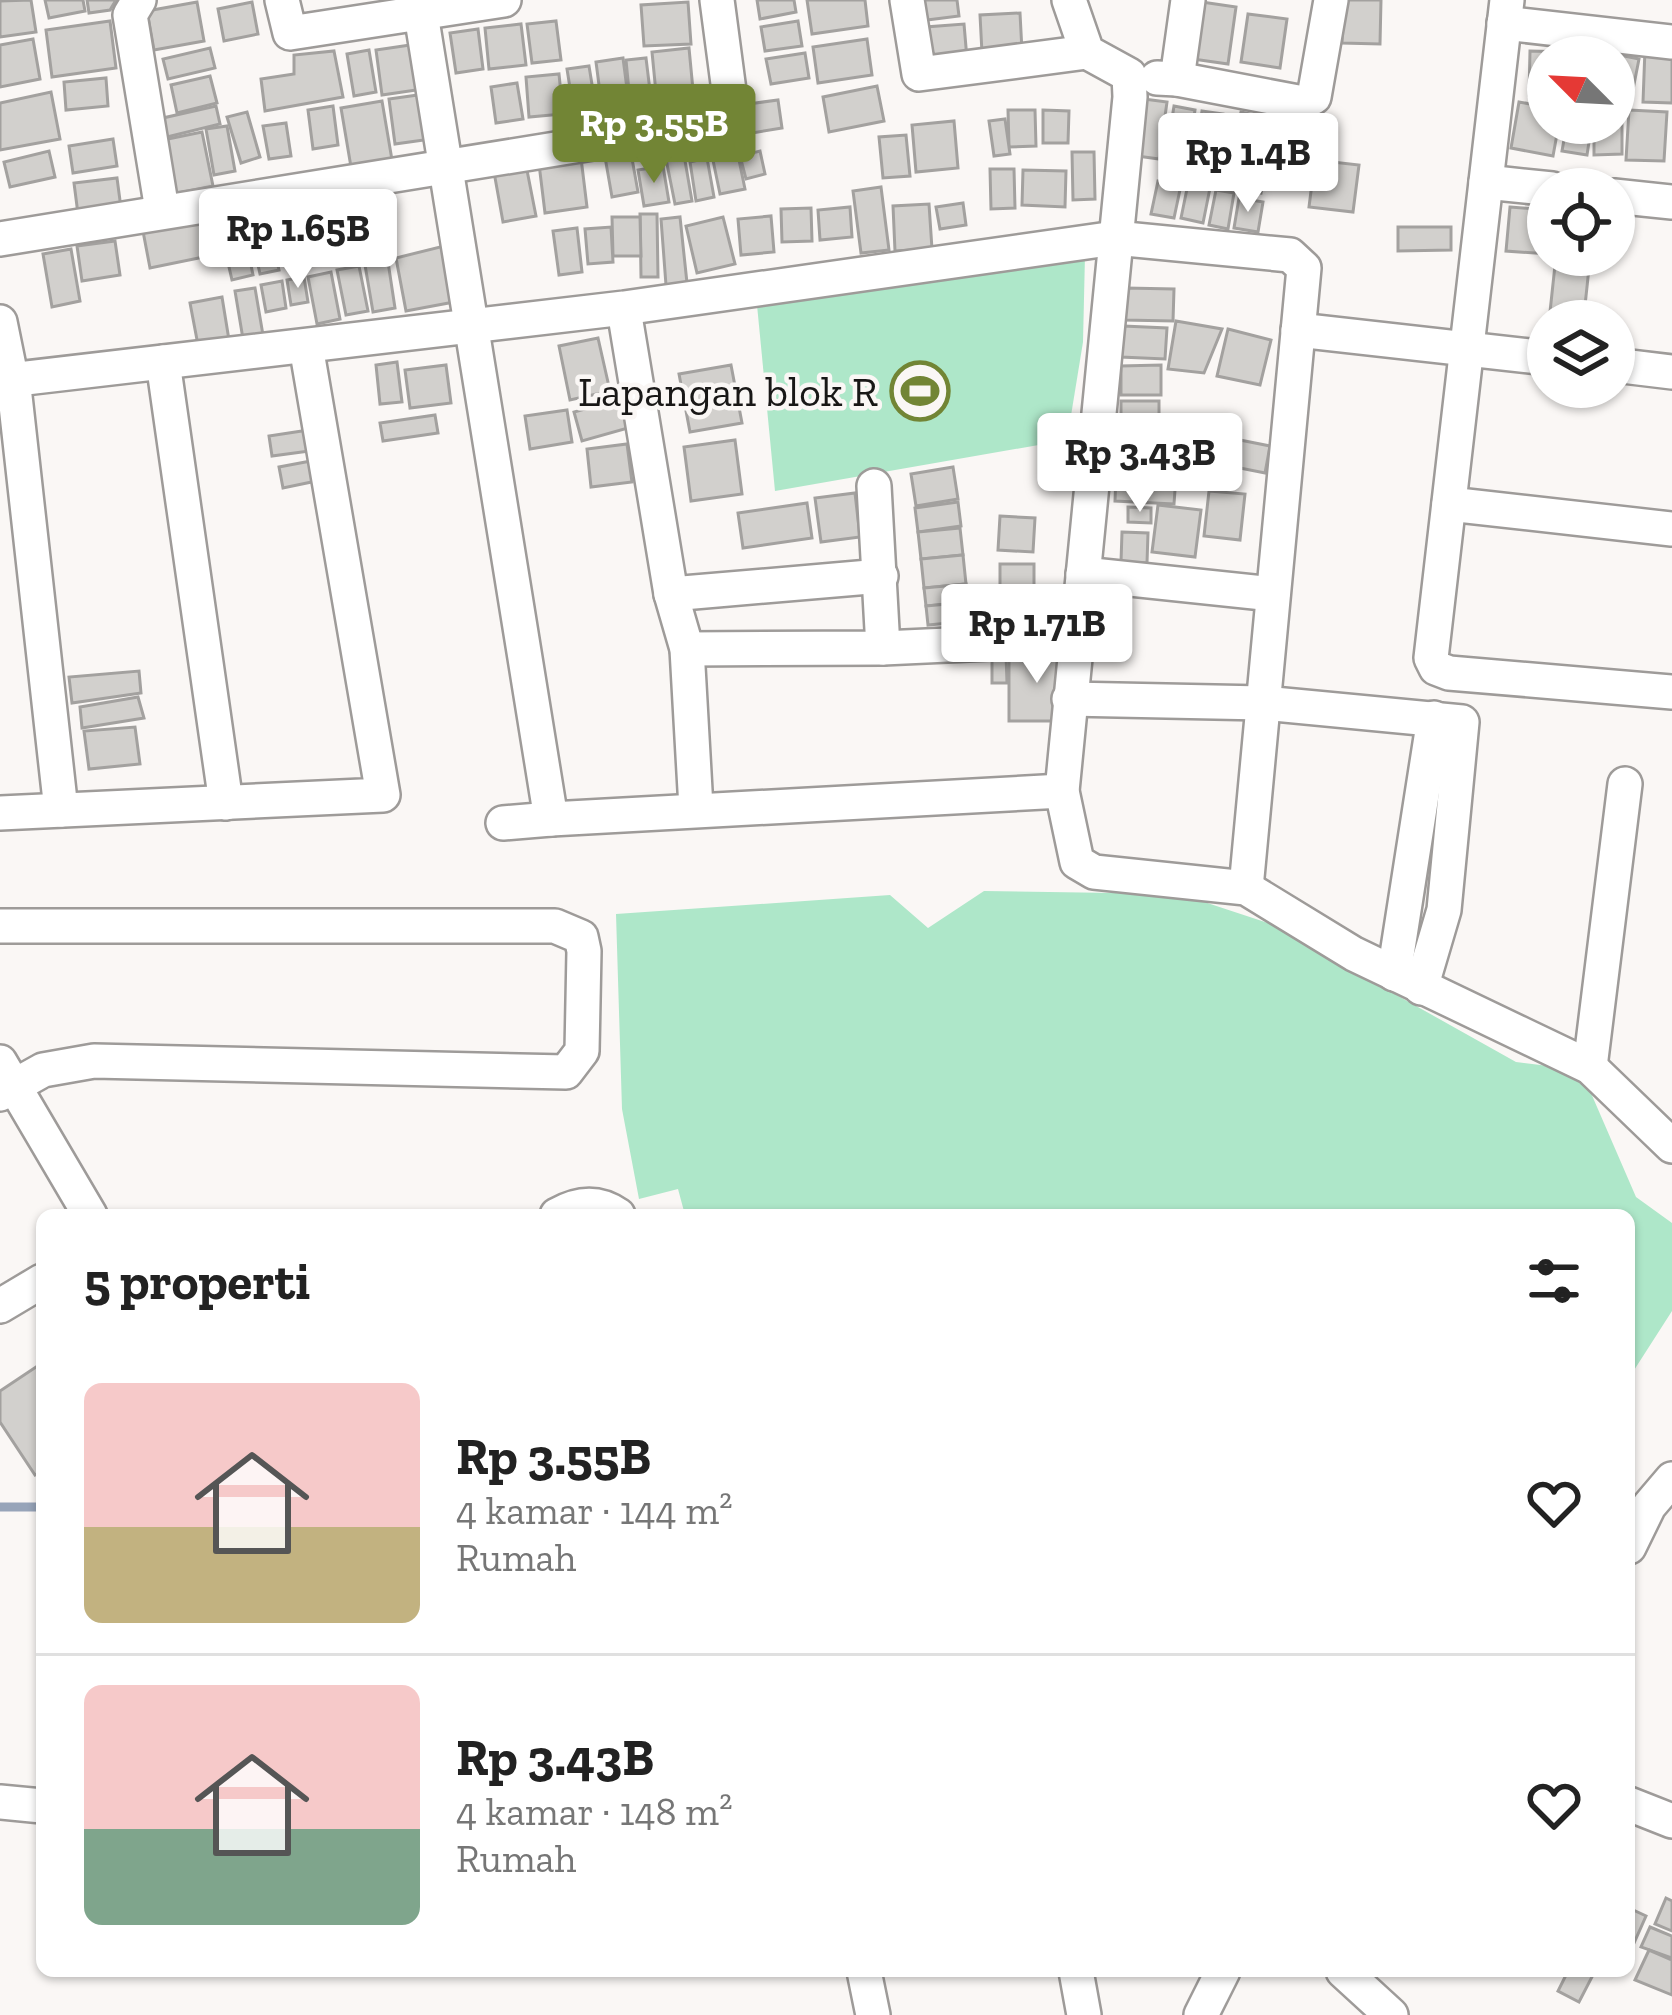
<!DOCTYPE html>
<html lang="id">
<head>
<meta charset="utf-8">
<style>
  :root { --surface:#fff; --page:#f2f2f2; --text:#222; --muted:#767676; --line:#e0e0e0; --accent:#728535 }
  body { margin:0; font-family:"Zilla Slab",serif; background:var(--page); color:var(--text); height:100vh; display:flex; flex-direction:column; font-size:45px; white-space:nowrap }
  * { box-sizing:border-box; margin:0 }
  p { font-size:39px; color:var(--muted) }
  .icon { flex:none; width:66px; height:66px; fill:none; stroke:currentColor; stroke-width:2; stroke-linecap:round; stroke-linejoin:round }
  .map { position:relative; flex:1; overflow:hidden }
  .details { position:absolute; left:36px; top:1209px; width:1599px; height:768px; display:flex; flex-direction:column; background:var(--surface); border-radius:18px; box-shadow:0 3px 9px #0004 }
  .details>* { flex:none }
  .needle { width:78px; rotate:294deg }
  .fabs { position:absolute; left:1527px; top:36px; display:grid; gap:24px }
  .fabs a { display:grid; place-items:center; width:108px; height:108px; border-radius:50%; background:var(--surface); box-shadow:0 3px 9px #0004; font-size:60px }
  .price { position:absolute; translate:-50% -102px; padding:0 27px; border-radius:12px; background:#fff; color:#222; font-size:39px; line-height:78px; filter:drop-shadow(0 3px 6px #0008) }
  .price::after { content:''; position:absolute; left:50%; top:72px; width:36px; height:27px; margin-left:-18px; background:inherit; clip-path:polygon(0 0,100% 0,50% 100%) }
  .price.current { background:var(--accent); color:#fff }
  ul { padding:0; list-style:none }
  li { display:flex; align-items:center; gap:36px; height:300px; padding:0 48px }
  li+li { border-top:3px solid var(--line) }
  li span { display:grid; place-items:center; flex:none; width:336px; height:240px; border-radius:18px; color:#555 }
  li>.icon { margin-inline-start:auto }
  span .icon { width:144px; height:144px; fill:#fffc; stroke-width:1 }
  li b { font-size:51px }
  h2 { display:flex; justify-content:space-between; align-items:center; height:144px; padding:0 48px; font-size:51px }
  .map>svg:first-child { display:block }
  .green { fill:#aee7c9 }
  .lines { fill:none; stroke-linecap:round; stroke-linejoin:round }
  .stream { stroke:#97a4b9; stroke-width:9 }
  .building { fill:#d2d0cd; stroke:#a3a19f; stroke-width:3 }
  .minor-casing { stroke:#9e9b99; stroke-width:38 }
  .minor { stroke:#fff; stroke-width:33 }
  .labels { text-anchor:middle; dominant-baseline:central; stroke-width:9; stroke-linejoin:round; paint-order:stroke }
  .poi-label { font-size:42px; fill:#181716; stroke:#faf7f5; text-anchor:end }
</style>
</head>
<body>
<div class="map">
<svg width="1672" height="2015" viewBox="0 0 1672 2015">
  <rect width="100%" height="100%" fill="#faf7f5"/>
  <!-- green -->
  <g class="green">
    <path d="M 1085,255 L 1083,342 L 1067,440 L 775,491 L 757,305 Z"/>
    <path d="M 984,891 L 1180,894 L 1268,923 L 1516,1062 L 1581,1070 L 1636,1197 L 1672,1223 L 1672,1311 L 1629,1378 L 1629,1215 L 685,1215 L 678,1189 L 639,1199 L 622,1109 L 616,914 L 890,895 L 928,928 Z"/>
  </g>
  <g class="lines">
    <!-- stream -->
    <path class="stream" d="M 0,1507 L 42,1507"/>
  </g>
  <!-- building -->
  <g class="building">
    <path d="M 31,0 L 36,32 L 0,37 L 0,1 Z"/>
    <path d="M 45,0 L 83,0 L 85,11 L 49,18 Z"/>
    <path d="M 87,0 L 116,0 L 110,10 L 89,13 Z"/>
    <path d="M 757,0 L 794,0 L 796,12 L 760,19 Z"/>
    <path d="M 807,0 L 865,0 L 868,26 L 812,34 Z"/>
    <path d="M 917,0 L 957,0 L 959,16 L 919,21 Z"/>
    <path d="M 1343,0 L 1381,0 L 1380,44 L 1342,43 Z"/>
    <path d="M 1195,1 L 1236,7 L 1228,64 L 1186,58 Z"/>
    <path d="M 197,2 L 204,41 L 154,50 L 147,11 Z"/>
    <path d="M 252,2 L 258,34 L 224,41 L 218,9 Z"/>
    <path d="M 688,2 L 691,44 L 644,46 L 641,5 Z"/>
    <path d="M 1020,13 L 1022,51 L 982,53 L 980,15 Z"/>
    <path d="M 1248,14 L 1287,19 L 1280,68 L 1241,62 Z"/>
    <path d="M 110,21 L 116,68 L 52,77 L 46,30 Z"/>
    <path d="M 556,21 L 561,60 L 532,63 L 527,24 Z"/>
    <path d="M 798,21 L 802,46 L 765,51 L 761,27 Z"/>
    <path d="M 521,24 L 526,65 L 489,69 L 485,28 Z"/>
    <path d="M 964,24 L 967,59 L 929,63 L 926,27 Z"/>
    <path d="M 478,29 L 483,69 L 456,73 L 450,33 Z"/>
    <path d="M 33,39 L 40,79 L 0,87 L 0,45 Z"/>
    <path d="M 867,39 L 872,75 L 818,83 L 813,47 Z"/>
    <path d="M 417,44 L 423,89 L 382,95 L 376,50 Z"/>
    <path d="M 210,48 L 215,68 L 168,79 L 163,59 Z"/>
    <path d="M 689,48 L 693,90 L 656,93 L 652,52 Z"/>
    <path d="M 1645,49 L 1672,50 L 1672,103 L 1643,102 Z"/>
    <path d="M 369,50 L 376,92 L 354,96 L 347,54 Z"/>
    <path d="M 334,51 L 343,97 L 265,111 L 261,79 L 294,74 L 294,55 Z"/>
    <path d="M 1530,51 L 1567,52 L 1567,57 L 1548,57 L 1548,96 L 1529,95 Z"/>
    <path d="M 805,53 L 809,78 L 771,84 L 766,59 Z"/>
    <path d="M 1610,53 L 1639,59 L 1630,105 L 1614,102 Z"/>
    <path d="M 623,58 L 629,104 L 602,108 L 596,62 Z"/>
    <path d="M 646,58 L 651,99 L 630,102 L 626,60 Z"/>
    <path d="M 589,66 L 596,109 L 574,113 L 567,69 Z"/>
    <path d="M 559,74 L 563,114 L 529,117 L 526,77 Z"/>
    <path d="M 210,76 L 217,103 L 177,113 L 171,85 Z"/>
    <path d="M 106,78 L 108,106 L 66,110 L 64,82 Z"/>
    <path d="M 517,83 L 523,119 L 496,123 L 491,87 Z"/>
    <path d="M 877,86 L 884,121 L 829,132 L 823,97 Z"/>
    <path d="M 51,92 L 60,139 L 0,150 L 0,103 Z"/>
    <path d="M 425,94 L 431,139 L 395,144 L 389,99 Z"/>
    <path d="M 1144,99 L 1167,102 L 1159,159 L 1137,156 Z"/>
    <path d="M 778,100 L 782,128 L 752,133 L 748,104 Z"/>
    <path d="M 382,101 L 392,160 L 351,167 L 341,108 Z"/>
    <path d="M 1519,102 L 1548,107 L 1548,123 L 1559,123 L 1553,156 L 1511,148 Z"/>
    <path d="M 216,106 L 220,124 L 167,137 L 163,118 Z"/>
    <path d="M 333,106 L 338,145 L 313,149 L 308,110 Z"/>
    <path d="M 1174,106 L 1195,110 L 1188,159 L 1166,156 Z"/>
    <path d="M 1614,109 L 1622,109 L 1622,154 L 1594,155 L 1594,123 L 1614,123 Z"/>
    <path d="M 1008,110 L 1035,110 L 1036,146 L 1009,147 Z"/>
    <path d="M 1043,110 L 1069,111 L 1068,143 L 1043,143 Z"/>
    <path d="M 1629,110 L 1667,112 L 1664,161 L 1626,160 Z"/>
    <path d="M 1202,111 L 1223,114 L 1216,161 L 1195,159 Z"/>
    <path d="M 247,112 L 260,157 L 241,163 L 227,117 Z"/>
    <path d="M 1241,112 L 1308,127 L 1300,160 L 1233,145 Z"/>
    <path d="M 1005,119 L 1010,154 L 994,156 L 989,121 Z"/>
    <path d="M 954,121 L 958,168 L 916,172 L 912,125 Z"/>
    <path d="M 286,123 L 291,156 L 269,159 L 263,126 Z"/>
    <path d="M 1567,123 L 1592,123 L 1587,155 L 1562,151 Z"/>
    <path d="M 227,126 L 235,171 L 214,175 L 206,129 Z"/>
    <path d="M 202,132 L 213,186 L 173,194 L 163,140 Z"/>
    <path d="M 906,135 L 910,176 L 883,178 L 879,137 Z"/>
    <path d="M 734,136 L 745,189 L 720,194 L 709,141 Z"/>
    <path d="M 113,139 L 117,166 L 73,173 L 69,146 Z"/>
    <path d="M 49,151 L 55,177 L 10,187 L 4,162 Z"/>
    <path d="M 760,151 L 765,174 L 746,179 L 740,156 Z"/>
    <path d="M 1072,152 L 1094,152 L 1095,199 L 1073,200 Z"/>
    <path d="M 1241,152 L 1267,155 L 1261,193 L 1235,190 Z"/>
    <path d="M 631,153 L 638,192 L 612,197 L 605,157 Z"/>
    <path d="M 524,155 L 536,216 L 503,222 L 492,161 Z"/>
    <path d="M 684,155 L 692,201 L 675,204 L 666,159 Z"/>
    <path d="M 581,158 L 587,207 L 545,213 L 539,164 Z"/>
    <path d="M 707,158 L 714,197 L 696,201 L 690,162 Z"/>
    <path d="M 1315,160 L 1359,165 L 1353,212 L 1309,207 Z"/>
    <path d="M 663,166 L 669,202 L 644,206 L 638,170 Z"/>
    <path d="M 990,169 L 1014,169 L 1015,208 L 991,209 Z"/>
    <path d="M 1023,170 L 1066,171 L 1065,207 L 1022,205 Z"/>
    <path d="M 117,178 L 121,208 L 78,214 L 74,183 Z"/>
    <path d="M 1158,181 L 1181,185 L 1174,218 L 1151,214 Z"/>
    <path d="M 1188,184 L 1210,188 L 1203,223 L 1181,218 Z"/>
    <path d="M 881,187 L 889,250 L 861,253 L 853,191 Z"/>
    <path d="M 1216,190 L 1234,193 L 1228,229 L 1209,225 Z"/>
    <path d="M 1239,198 L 1263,202 L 1258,232 L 1234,228 Z"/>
    <path d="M 381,201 L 388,254 L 362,257 L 355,205 Z"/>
    <path d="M 963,203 L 966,225 L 940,229 L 936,207 Z"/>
    <path d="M 929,204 L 932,249 L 895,251 L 893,206 Z"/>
    <path d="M 850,207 L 852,237 L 820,240 L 818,210 Z"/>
    <path d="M 1510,207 L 1548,210 L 1548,254 L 1506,251 Z"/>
    <path d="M 811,208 L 812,241 L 782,242 L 781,209 Z"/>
    <path d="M 209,212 L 218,254 L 150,268 L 142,226 Z"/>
    <path d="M 640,214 L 657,214 L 658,277 L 641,277 Z"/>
    <path d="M 346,215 L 356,256 L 336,261 L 326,221 Z"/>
    <path d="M 771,216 L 774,252 L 741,255 L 738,219 Z"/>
    <path d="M 612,217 L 640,217 L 641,256 L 613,256 Z"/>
    <path d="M 680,217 L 687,283 L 666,285 L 661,219 Z"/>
    <path d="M 723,217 L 735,264 L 697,273 L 686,226 Z"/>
    <path d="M 268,220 L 279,270 L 260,274 L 249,224 Z"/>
    <path d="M 315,223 L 324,258 L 288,268 L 279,232 Z"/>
    <path d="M 611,227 L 613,262 L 588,264 L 585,229 Z"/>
    <path d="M 1398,227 L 1451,227 L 1451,250 L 1398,251 Z"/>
    <path d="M 577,228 L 582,272 L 559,275 L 553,231 Z"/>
    <path d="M 245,236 L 253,275 L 232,280 L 223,241 Z"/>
    <path d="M 115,241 L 120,275 L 82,281 L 77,246 Z"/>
    <path d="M 444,246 L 454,302 L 406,311 L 396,258 Z"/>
    <path d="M 71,249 L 80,301 L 52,307 L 43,254 Z"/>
    <path d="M 388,262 L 395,308 L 373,312 L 365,265 Z"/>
    <path d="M 1555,265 L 1589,268 L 1584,315 L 1550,312 Z"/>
    <path d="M 359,266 L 368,311 L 346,315 L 337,270 Z"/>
    <path d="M 331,272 L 340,319 L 317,324 L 308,277 Z"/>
    <path d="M 304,277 L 308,302 L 291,305 L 287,280 Z"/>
    <path d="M 282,281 L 286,308 L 266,312 L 261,285 Z"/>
    <path d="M 255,288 L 263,335 L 243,339 L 235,291 Z"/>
    <path d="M 1125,288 L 1174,289 L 1173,321 L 1124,320 Z"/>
    <path d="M 222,297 L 229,340 L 198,345 L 190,303 Z"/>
    <path d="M 1176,321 L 1222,329 L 1204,373 L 1168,369 Z"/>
    <path d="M 1123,326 L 1167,328 L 1165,359 L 1121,357 Z"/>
    <path d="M 1228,329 L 1271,340 L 1260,385 L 1217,376 Z"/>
    <path d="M 598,338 L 610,391 L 570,400 L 559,346 Z"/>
    <path d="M 397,362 L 402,402 L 380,404 L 376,365 Z"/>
    <path d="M 446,365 L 451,403 L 410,408 L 405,370 Z"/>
    <path d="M 731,365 L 742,423 L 690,432 L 679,374 Z"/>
    <path d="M 1161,365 L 1161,395 L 1121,395 L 1121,366 Z"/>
    <path d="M 621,399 L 628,428 L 582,441 L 574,412 Z"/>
    <path d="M 1121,401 L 1159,401 L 1159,435 L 1121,434 Z"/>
    <path d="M 567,410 L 572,442 L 530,449 L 525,416 Z"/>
    <path d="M 435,415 L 438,433 L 383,441 L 380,423 Z"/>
    <path d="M 315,429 L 317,450 L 272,456 L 269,436 Z"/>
    <path d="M 1225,437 L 1270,446 L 1265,473 L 1220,464 Z"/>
    <rect x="1121" y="439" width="52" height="30"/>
    <path d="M 735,440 L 742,494 L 691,501 L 684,447 Z"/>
    <path d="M 627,444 L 632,482 L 591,487 L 587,449 Z"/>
    <path d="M 316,460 L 321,480 L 283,488 L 279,467 Z"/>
    <path d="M 953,467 L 958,499 L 916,506 L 911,474 Z"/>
    <path d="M 1116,473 L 1176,476 L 1174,504 L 1115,501 Z"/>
    <path d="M 1209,491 L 1245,494 L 1240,540 L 1204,536 Z"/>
    <path d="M 855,493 L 860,537 L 821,542 L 815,498 Z"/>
    <path d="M 958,502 L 961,526 L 918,532 L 915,508 Z"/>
    <path d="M 807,503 L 812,538 L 743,548 L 738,513 Z"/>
    <path d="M 1158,505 L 1201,510 L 1195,557 L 1152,552 Z"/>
    <path d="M 1128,507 L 1151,508 L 1151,523 L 1128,522 Z"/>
    <path d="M 1000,516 L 1035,518 L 1033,552 L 998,550 Z"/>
    <path d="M 960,528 L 963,555 L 921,559 L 918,532 Z"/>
    <path d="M 1122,532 L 1148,533 L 1147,563 L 1121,562 Z"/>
    <path d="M 963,555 L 966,584 L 924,588 L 921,559 Z"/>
    <rect x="1000" y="564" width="34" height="38"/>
    <path d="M 966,584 L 968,602 L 926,606 L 924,588 Z"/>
    <path d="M 968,602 L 970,621 L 928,625 L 926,606 Z"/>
    <path d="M 1064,650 L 1064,721 L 1009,721 L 1009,651 Z"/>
    <path d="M 1006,654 L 1007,683 L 992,683 L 992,655 Z"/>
    <path d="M 139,671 L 141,693 L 72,703 L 69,677 Z"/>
    <path d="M 138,697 L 144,718 L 82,728 L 80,707 Z"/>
    <path d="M 135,727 L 140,764 L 89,769 L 84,731 Z"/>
    <path d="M 42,1363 L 42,1471 L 35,1475 L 0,1422 L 0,1391 Z"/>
    <path d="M 1666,1898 L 1672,1901 L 1672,1931 L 1655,1924 Z"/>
    <path d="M 1629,1908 L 1646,1916 L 1634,1943 L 1629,1941 Z"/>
    <path d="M 1650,1927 L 1672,1936 L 1672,1958 L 1641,1947 Z"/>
    <path d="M 1649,1950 L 1672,1960 L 1672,1995 L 1635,1980 Z"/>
    <path d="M 1568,1971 L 1595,1971 L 1579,2002 L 1558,1991 Z"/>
  </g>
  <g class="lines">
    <!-- minor casing -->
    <g class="minor-casing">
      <g id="minor">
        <path d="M 139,0 L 130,15 L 162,210"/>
        <path d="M 282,0 L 290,33 L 504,0"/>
        <path d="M 907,0 L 919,74 L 1087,52"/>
        <path d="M 1069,0 L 1087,52 L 1129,75 L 1130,97 L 1062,791 L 1077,862 L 1094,872 L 1246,888 L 1354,954 L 1590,1067 L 1672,1146"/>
        <path d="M 1507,0 L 1431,658 L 1436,668 L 1449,673 L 1672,692"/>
        <path d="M 421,14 L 551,819 L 1062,791"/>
        <path d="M 1504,23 L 1672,42"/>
        <path d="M 1157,78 L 1177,79 L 1188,0"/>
        <path d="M 1177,79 L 1303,103 L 1314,97 L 1331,0"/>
        <path d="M 1486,182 L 1552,189"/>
        <path d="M 1614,196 L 1672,202"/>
        <path d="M 0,239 L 722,122 L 731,106 L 717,0"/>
        <path d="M 0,322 L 15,396 L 61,810"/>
        <path d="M 626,322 L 671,594 L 687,649 L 696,808"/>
        <path d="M 1298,330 L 1548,358"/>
        <path d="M 163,362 L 226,803"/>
        <path d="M 1614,365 L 1672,372"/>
        <path d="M 0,381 L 624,308 L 1115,238 L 1290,255 L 1304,268 L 1246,888"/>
        <path d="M 874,486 L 883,648"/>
        <path d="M 1449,504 L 1672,529"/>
        <path d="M 1083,574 L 1273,594"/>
        <path d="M 671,594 L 881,576"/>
        <path d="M 687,649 L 883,648 L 1076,639"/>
        <path d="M 1069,699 L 1263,703 L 1462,722 L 1444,910 L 1421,988"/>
        <path d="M 0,813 L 383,795 L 306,346"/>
        <path d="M 503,823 L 551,819"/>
        <path d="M 0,926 L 555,926 L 581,937 L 584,951 L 582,1051 L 566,1072 L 94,1061 L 43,1070 L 0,1094"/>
        <path d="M 1394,974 L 1434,718"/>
        <path d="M 0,1062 L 90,1215"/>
        <path d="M 1590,1067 L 1625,784"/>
        <path d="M 557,1215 C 578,1203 598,1201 618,1215"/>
        <path d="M 0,1306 L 42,1281"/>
        <path d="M 1629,1547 L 1649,1506 L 1672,1479"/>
        <path d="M 0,1802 L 42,1806"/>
        <path d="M 1629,1804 L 1672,1821"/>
        <path d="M 864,1971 L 873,2015"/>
        <path d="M 1076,1971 L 1084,2015"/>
        <path d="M 1343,1971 L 1391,2015"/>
        <path d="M 1201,2015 L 1223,1971"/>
      </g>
    </g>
    <!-- minor -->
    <use href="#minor" class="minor"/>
  </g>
  <!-- icons -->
  <defs>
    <g id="stadium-ring" transform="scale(3)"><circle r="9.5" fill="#faf7f5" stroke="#728535" stroke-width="1.5"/><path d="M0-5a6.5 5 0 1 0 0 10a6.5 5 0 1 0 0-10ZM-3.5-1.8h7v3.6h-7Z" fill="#728535"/></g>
  </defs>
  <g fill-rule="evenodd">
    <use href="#stadium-ring" x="920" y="391"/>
  </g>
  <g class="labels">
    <!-- poi labels -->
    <g class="poi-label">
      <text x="878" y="391">Lapangan blok R</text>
    </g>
  </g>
</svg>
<div class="fabs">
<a><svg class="needle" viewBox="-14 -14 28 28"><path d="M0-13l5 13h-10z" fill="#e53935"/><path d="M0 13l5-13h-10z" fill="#767676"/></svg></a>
<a><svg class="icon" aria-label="locate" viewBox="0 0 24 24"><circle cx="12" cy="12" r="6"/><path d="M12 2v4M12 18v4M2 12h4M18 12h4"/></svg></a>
<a><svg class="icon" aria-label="layers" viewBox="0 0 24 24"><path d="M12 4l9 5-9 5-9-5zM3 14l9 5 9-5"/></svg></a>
</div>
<b class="price current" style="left:654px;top:186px">Rp 3.55B</b>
<b class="price" style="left:1248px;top:215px">Rp 1.4B</b>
<b class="price" style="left:298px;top:291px">Rp 1.65B</b>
<b class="price" style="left:1140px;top:515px">Rp 3.43B</b>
<b class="price" style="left:1037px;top:686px">Rp 1.71B</b>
<section class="details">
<h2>5 properti<svg class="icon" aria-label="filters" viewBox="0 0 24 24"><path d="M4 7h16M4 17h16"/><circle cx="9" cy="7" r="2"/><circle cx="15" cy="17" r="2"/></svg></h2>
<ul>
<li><span style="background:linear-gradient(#f6c9c9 60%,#c2b280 0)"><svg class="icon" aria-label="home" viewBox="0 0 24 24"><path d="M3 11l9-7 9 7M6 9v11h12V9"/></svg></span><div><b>Rp 3.55B</b><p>4 kamar · 144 m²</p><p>Rumah</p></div><svg class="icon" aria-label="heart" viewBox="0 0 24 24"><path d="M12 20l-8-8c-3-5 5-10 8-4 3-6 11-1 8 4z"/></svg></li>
<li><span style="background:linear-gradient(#f6c9c9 60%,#7fa58c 0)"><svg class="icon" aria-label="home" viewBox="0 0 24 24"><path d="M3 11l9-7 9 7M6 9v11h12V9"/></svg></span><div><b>Rp 3.43B</b><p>4 kamar · 148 m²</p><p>Rumah</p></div><svg class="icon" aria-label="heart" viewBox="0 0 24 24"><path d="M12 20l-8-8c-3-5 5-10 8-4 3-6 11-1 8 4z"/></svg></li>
</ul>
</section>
</div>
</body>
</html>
